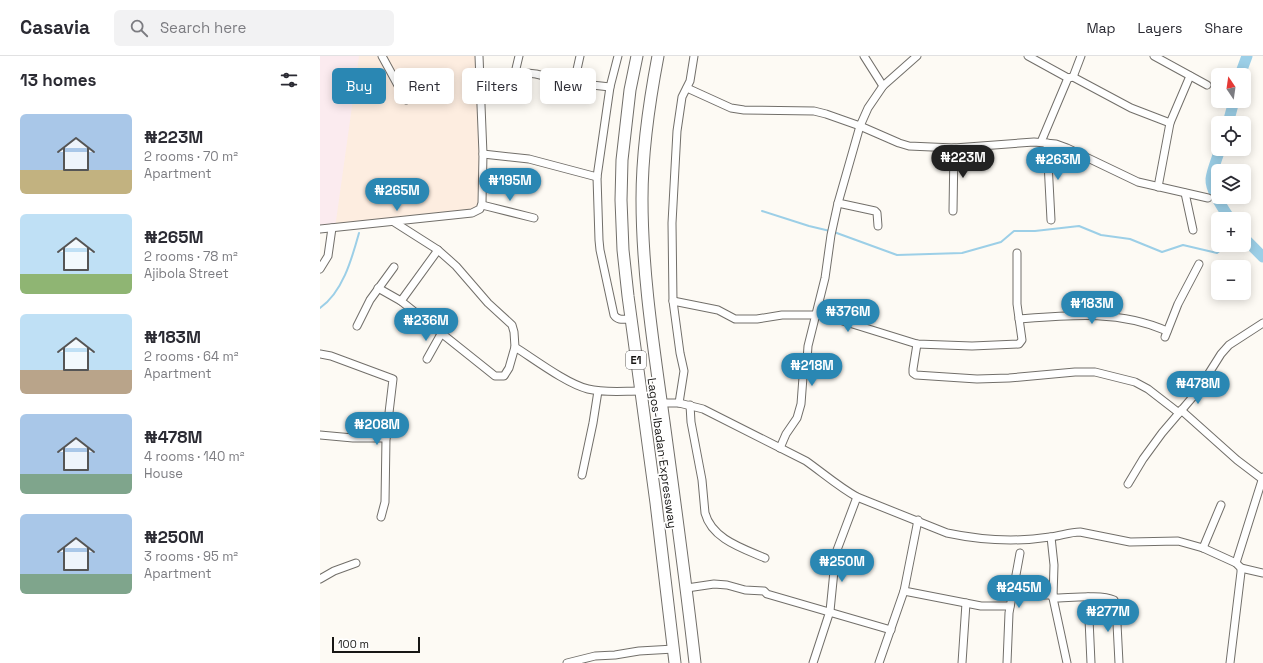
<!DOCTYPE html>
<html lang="en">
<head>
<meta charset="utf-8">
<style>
  :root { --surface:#fff; --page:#f2f2f3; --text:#2b2b33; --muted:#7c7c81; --line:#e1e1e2; --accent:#2a87b3 }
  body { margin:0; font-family:"Space Grotesk",sans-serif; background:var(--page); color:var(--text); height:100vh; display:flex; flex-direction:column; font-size:15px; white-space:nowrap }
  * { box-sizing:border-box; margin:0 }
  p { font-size:13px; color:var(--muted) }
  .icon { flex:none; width:22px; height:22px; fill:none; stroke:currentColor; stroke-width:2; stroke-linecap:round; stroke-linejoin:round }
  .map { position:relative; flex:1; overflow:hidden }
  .side { display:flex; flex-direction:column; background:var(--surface); width:320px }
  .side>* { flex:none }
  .guide { position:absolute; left:12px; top:12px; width:380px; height:36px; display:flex; gap:8px }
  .needle { width:26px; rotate:347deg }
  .tools { position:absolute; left:891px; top:12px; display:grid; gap:8px }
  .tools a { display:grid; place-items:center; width:40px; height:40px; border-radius:6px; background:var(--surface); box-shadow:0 2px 10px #0003; font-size:20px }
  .scale { position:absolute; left:12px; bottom:10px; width:88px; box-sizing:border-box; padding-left:4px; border:2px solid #171614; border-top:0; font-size:11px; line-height:14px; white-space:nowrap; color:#171614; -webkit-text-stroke:3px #fff; paint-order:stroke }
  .price { position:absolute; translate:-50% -34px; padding:0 9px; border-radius:14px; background:var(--accent); color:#fff; font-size:13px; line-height:26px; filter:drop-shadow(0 1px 2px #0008) }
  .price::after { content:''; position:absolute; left:50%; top:24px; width:12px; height:9px; margin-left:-6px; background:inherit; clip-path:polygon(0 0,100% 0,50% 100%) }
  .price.active { background:#222; color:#fff }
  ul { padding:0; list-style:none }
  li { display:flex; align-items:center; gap:12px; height:100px; padding:0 20px }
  li span { display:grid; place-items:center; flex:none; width:112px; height:80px; border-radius:6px; color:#555 }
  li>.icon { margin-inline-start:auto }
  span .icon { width:48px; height:48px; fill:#fffc; stroke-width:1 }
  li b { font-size:17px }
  h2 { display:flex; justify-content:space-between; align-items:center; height:48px; padding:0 20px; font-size:17px }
  .pill { padding:0 14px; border-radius:6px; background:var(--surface); box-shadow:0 2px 10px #0003; font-size:14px; line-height:36px }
  .pill.active { background:var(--accent); color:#fff }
  header { display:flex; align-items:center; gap:24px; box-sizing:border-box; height:56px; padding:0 20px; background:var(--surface); border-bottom:1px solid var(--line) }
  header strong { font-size:19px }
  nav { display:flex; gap:22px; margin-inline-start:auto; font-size:14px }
  .search { width:280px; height:36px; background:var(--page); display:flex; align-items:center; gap:10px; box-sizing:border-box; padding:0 14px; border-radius:6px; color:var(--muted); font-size:15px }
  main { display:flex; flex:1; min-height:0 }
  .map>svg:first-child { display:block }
  .commercial { fill:#fdede0 }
  .education { fill:#fbebef }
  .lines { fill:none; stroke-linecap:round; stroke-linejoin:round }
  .stream { stroke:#9ccfe7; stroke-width:2 }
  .river { stroke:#9ccfe7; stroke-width:11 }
  .minor-casing { stroke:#726f6a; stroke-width:9 }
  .highway-casing { stroke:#726f6a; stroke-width:13 }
  .minor { stroke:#fff; stroke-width:7 }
  .highway { stroke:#fff; stroke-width:11 }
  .labels { text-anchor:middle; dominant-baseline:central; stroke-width:3.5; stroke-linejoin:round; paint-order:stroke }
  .shield { fill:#fff; stroke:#5d5c5a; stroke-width:1 }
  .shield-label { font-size:11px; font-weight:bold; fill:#171614 }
  .street-label { font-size:12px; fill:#171614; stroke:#fff }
</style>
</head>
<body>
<header>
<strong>Casavia</strong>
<div class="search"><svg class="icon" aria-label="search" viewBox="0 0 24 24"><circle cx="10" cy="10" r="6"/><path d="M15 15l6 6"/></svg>Search here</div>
<nav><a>Map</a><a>Layers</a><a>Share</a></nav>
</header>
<main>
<section class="side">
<h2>13 homes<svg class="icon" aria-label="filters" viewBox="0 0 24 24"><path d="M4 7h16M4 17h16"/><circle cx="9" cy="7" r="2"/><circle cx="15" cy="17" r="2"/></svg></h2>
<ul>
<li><span style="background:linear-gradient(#a9c7e8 70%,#c2b280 0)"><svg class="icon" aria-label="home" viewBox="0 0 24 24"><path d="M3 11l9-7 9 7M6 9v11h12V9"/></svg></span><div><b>₦223M</b><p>2 rooms · 70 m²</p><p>Apartment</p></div></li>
<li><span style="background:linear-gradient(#bfe0f5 75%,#8fb573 0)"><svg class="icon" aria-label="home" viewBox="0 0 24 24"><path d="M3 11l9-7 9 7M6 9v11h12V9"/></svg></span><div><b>₦265M</b><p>2 rooms · 78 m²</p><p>Ajibola Street</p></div></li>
<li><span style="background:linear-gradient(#bfe0f5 70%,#b9a48a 0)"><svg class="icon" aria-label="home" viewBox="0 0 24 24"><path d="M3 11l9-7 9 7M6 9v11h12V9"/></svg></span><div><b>₦183M</b><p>2 rooms · 64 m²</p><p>Apartment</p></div></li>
<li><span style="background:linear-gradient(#a9c7e8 75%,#7fa58c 0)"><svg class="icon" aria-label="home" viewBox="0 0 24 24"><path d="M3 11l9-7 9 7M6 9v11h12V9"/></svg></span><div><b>₦478M</b><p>4 rooms · 140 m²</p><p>House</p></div></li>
<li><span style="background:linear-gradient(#a9c7e8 75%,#7fa58c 0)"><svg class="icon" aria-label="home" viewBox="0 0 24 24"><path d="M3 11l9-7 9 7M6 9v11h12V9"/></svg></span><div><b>₦250M</b><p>3 rooms · 95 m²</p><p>Apartment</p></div></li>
</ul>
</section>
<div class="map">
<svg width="943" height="607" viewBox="0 0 943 607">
  <rect width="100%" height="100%" fill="#fdfaf4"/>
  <!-- commercial -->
  <path class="commercial" d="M 0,0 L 155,0 L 161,135 L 158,157 L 0,171 Z"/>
  <!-- education -->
  <path class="education" d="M 0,0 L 39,0 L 15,172 L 0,170 Z"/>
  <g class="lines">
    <!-- stream -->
    <g class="stream">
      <path d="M 442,155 L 489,170 L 510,175"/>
      <path d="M 514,176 L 577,199 L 642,197 L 681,186 L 694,175 L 715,175 L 759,170 L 781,179 L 810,183 L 842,196 L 863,189 L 897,197 L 907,189"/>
      <path d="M 0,252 C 23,236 32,202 39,177"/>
    </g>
    <!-- river -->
    <g class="river">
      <path d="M 920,19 L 927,0"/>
      <path d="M 908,67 L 914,45"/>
      <path d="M 900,93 C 897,103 892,114 891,123 C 890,134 904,154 910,163"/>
      <path d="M 924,182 L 943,201"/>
    </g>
    <!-- minor casing -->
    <g class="minor-casing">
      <g id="minor">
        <path d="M 62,0 L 86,44"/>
        <path d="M 298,0 L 290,31 L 277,121 L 279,184 L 280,194 L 294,259 C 298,265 304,263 311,263"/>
        <path d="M 544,0 L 563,30"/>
        <path d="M 708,0 L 748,22 L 753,21 L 811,52 L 850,67"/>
        <path d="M 834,0 L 887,29"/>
        <path d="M 194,21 L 199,0"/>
        <path d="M 753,21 L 761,0"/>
        <path d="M 254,27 L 260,0"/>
        <path d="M 367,32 L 411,52 L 424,54 L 494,55 L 506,58 L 540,70 L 579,87 L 589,90 L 634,92 L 714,86 L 736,88 L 747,92 L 818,126 L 888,142"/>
        <path d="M 161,34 L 194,21 L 207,17 L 216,18 L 254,27 L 290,31"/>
        <path d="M 721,86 L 748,22"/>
        <path d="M 727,87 L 731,164"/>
        <path d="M 163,98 L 209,103 L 277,121"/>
        <path d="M 838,131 L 850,67 L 870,20"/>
        <path d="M 865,137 L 873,174"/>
        <path d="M 518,147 L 555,155 L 557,157 L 558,170"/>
        <path d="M 162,149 L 214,162"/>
        <path d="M 633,155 L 634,92"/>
        <path d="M 74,166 L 118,194 L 136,210 L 168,247 L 192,269 L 194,276 L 195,291 C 214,303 247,328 268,333 C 284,337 303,335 320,335"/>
        <path d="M 0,173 L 152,157 L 160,153 L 162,147 L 163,98 L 159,0"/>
        <path d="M 0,213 L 8,200 L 12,172"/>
        <path d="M 58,232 L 81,245 L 175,320 L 184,320 L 189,312 L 195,291"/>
        <path d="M 81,245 L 118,194"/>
        <path d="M 353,245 L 398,254 L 415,263 L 437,263 L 462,259 L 496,259 L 510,261 L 597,288 L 652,290 L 699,288 L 702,284 L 697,248 L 697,197"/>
        <path d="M 699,263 C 750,259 799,254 847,275"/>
        <path d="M 37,270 L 50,244 L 74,211"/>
        <path d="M 845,281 L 858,248 L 879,208"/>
        <path d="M 597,288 L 593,313 L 593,317 L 596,319 L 657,323 L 689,322 L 755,316 L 775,316 L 815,326 L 828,333 L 859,357"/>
        <path d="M 0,298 L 11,300 L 73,323 L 66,382 L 65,446 L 61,461"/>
        <path d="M 107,303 L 121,278"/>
        <path d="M 342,347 L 359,347 L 383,353 L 486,405 C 503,417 519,431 537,441 L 627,477 C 660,484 697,486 730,481 C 740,480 750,476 760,476 L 810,486 L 858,485 L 883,492 L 916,507 L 921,512 L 921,516 L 910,607"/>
        <path d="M 359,347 L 364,315 L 360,297 L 353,245 L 352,167 L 357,75 L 362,41 L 370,25 L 374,0"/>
        <path d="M 370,349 L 371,366 L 382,424 L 385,457 C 392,483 422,492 445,502"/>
        <path d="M 861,354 L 917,404 L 942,423"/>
        <path d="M 0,379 L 33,382 L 66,382"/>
        <path d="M 460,392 L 466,378 L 477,362 L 481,348 L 483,321 L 487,304 L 488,290 L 505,222 L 511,179 L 518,147 L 540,70 L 548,52 L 563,30 L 597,0"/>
        <path d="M 262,419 L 273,367 L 278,335"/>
        <path d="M 808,428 L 823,403 L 842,377 L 877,336 L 901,298 L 909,289 L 943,267"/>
        <path d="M 731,481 L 734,509 L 733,542 L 747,607"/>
        <path d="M 883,492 L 901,449"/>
        <path d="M 916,507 L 943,421"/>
        <path d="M 921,512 L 943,517"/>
        <path d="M 0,523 L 14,515 L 36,507"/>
        <path d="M 367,532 L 394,528 L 407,529 L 425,534 L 444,535 L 447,538 L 571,574"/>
        <path d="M 692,534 L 712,539 L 733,539"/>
        <path d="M 584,535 L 661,550 L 690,550"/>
        <path d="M 768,541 L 771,607"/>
        <path d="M 733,542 C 749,542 781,538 794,544 L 796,548 L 799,607"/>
        <path d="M 247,607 L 275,600 L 295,599 L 319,595 L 354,593"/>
        <path d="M 493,607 L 510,555 L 515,505 L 517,494 L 537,441"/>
        <path d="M 559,607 L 584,535 L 598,464"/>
        <path d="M 642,607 L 646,547"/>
        <path d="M 687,607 L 689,557 L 700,497"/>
      </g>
    </g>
    <!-- highway casing -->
    <g class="highway-casing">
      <g id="highway">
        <path d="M 317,0 L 310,34 L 302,104 L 301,144 L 303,194 L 308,240 L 336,447 L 355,607"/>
        <path d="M 338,0 C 329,47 322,95 322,143 C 322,218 334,293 344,366 C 355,447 366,527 375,607"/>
      </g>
    </g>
    <!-- minor -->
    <use href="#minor" class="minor"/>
    <!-- highway -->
    <use href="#highway" class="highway"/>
  </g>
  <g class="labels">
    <!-- shield labels -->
    <rect class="shield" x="306" y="295" width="20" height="18" rx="3"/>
    <g class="shield-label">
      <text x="316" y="304">E1</text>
    </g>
    <!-- street labels -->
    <g class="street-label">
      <text transform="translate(342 397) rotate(82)">Lagos-Ibadan Expressway</text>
    </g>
  </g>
</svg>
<div class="tools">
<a><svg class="needle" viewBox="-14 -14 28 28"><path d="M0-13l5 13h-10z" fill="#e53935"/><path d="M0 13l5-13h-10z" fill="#7c7c81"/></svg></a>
<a><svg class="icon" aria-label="locate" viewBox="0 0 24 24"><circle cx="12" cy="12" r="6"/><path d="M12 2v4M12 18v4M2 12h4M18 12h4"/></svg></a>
<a><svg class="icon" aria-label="layers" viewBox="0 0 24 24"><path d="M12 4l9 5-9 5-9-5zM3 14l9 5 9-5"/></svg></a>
<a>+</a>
<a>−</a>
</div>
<div class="scale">100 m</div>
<b class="price active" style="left:643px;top:123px">₦223M</b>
<b class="price" style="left:738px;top:125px">₦263M</b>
<b class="price" style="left:190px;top:146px">₦195M</b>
<b class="price" style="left:77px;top:156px">₦265M</b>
<b class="price" style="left:772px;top:269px">₦183M</b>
<b class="price" style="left:528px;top:277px">₦376M</b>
<b class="price" style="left:106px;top:286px">₦236M</b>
<b class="price" style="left:492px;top:331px">₦218M</b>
<b class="price" style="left:878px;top:349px">₦478M</b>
<b class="price" style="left:57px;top:390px">₦208M</b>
<b class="price" style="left:522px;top:527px">₦250M</b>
<b class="price" style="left:699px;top:553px">₦245M</b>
<b class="price" style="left:788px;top:577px">₦277M</b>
<div class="guide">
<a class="pill active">Buy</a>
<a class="pill">Rent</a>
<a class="pill">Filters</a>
<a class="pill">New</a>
</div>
</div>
</main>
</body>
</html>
